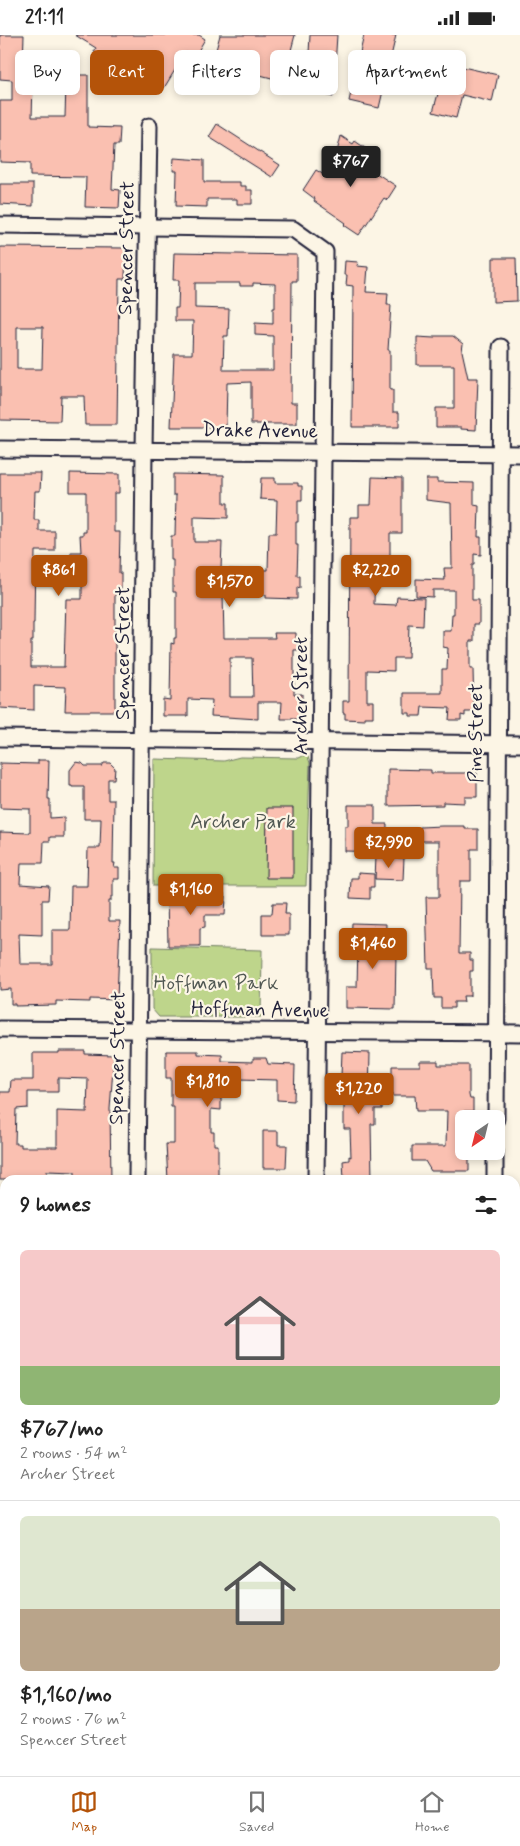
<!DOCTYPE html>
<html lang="en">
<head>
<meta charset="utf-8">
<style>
  :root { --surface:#fff; --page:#f6f6f6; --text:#222; --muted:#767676; --line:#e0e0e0; --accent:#b45309 }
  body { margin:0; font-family:Mynerve,sans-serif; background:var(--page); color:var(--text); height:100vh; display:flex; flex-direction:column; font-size:19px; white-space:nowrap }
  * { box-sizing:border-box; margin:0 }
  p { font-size:16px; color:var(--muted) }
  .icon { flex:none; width:28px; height:28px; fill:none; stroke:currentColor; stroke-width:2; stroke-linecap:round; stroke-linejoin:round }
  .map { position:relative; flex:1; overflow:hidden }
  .details { position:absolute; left:0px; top:1140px; width:520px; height:601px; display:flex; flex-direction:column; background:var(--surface); border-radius:15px 15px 0 0; box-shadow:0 2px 8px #0003 }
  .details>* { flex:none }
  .banner { position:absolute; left:15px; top:15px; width:490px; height:45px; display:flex; gap:10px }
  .needle { width:32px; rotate:215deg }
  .fabs { position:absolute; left:455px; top:1075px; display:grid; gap:10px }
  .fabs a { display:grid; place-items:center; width:50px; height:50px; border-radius:8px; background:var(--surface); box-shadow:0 2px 8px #0003; font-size:25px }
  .price { position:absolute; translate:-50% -42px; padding:0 11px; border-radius:5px; background:var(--accent); color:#fff; font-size:16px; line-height:32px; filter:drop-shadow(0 1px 2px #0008) }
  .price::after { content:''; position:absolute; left:50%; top:30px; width:15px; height:11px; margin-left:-8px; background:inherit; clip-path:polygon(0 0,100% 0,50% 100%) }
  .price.active { background:#222; color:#fff }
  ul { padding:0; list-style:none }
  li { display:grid; align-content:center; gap:10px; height:265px; padding:0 20px }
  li+li { border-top:1px solid var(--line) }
  li span { display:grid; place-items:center; height:155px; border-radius:8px; color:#555 }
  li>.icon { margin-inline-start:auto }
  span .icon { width:90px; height:90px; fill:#fffc; stroke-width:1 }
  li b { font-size:21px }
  h2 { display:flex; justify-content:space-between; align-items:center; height:60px; padding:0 20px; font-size:21px }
  .pill { padding:0 18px; border-radius:8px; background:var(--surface); box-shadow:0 2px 8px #0003; font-size:18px; line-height:45px }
  .pill.active { background:var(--accent); color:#fff }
  .status { display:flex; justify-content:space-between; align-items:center; height:35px; padding:0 25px; background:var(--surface); direction:ltr }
  .status svg { height:14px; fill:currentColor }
  .tab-bar { display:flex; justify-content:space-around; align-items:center; height:70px; border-top:1px solid var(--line); background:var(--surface); font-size:14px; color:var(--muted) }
  .tab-bar a { display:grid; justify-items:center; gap:2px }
  .tab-bar .active { color:var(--accent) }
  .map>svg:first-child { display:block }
  .green { fill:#bed58b; stroke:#707c63 }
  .building { fill:#fac0b1; stroke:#22223b; fill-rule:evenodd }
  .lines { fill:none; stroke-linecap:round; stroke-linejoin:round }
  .minor-casing { stroke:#22223b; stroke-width:19 }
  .tertiary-casing { stroke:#22223b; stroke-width:22 }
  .minor { stroke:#fcf5e5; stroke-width:15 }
  .tertiary { stroke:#fcf5e5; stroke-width:19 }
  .labels { text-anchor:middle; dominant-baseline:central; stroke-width:4.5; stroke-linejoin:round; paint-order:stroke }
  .street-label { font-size:20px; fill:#22223b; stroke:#fcf5e5 }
  .park-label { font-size:20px; fill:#515853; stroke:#fcf5e5 }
</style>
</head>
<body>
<div class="status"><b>21:11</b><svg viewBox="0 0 49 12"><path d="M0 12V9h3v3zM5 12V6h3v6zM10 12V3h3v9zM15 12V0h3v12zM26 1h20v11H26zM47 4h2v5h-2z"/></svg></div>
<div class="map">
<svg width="520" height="1741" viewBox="0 0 520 1741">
  <rect width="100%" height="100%" fill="#fcf5e5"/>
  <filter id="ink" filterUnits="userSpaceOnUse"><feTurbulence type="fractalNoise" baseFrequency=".02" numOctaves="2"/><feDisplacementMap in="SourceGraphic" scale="10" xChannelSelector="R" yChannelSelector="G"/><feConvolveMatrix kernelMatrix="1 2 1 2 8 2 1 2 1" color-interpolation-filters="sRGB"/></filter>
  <g filter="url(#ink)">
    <!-- green -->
    <g class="green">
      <path d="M 307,719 L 310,728 L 306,851 L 153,851 L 154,724 L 224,726 L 240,722 L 299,723 Z"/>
      <path d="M 152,912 L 262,915 L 261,982 L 159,982 L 152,974 Z"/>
    </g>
    <!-- building -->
    <g class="building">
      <path d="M 0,0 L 24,0 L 23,30 L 76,31 L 76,40 L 88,40 L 88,92 L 120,93 L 119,110 L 114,110 L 112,154 L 120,155 L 119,173 L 85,172 L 86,142 L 30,141 L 30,128 L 0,127 L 0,66 L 12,66 L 12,45 L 0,44 ZM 33,49 L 66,49 L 65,82 L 32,82 Z"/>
      <path d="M 75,0 L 199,0 L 205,4 L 194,23 L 186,17 L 164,53 L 140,38 L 137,43 L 94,17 L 96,13 Z"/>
      <path d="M 220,0 L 295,0 L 283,46 L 241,35 L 240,38 L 212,30 Z"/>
      <path d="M 310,0 L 337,0 L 333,62 L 307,55 Z"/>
      <path d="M 364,0 L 396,0 L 379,73 L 349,66 Z"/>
      <path d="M 432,25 L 498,40 L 492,67 L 462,60 L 456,83 L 433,77 L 439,55 L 426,53 Z"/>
      <path d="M 217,89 L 280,130 L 272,142 L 209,102 Z"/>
      <path d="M 341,101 L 353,109 L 355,106 L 372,118 L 364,130 L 396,151 L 387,165 L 384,163 L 359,200 L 344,190 L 346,188 L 314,166 L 315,164 L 303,155 L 316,135 L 329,143 L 344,121 L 337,117 Z"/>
      <path d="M 174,123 L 204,125 L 204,147 L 240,147 L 240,151 L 246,151 L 246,155 L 252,155 L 252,169 L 237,169 L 237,164 L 207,164 L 207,172 L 176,171 L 177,136 L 173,136 Z"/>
      <path d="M 0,149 L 33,149 L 33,171 L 0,169 Z"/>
      <path d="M 0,212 L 126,213 L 125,244 L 119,244 L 117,390 L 85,390 L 84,361 L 61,361 L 60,386 L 0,385 ZM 17,292 L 43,292 L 42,334 L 17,334 Z"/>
      <path d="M 174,218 L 297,220 L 297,246 L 292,246 L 291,368 L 297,368 L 297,389 L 251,389 L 251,347 L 227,348 L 226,392 L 171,392 L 174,319 L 192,319 L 193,286 L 175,286 L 175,273 L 178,273 L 179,245 L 173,245 ZM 195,248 L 240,248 L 240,251 L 253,251 L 253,248 L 275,249 L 275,273 L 273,273 L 273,289 L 255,288 L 255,300 L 273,301 L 273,335 L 223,335 L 224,301 L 228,301 L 229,274 L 195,273 Z"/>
      <path d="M 493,223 L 516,223 L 517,266 L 493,267 Z"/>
      <path d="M 345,226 L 358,227 L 357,231 L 368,232 L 366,257 L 388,258 L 387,270 L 391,270 L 388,315 L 390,315 L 390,355 L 393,355 L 393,377 L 399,377 L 399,392 L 352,392 L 353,251 L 346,250 L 347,240 L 344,240 Z"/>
      <path d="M 434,301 L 453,301 L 463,309 L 462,316 L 468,343 L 478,343 L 476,395 L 461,394 L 461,392 L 436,392 L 436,373 L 454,373 L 454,330 L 417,330 L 417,302 L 434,303 Z"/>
      <path d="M 0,438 L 41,438 L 40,456 L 35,456 L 34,485 L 39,485 L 39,496 L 55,496 L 55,516 L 35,516 L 34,588 L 33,588 L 33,606 L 31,606 L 31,632 L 64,632 L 66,564 L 82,564 L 82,528 L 71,528 L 71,517 L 81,517 L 80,500 L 83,500 L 83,497 L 86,497 L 86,457 L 70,457 L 70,438 L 119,439 L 119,458 L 114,458 L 114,497 L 120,497 L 119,538 L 121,538 L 121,557 L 115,557 L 115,676 L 65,676 L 66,652 L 34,651 L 34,675 L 0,673 Z"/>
      <path d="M 173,439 L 224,440 L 224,468 L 228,468 L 228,483 L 194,482 L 194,507 L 222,507 L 221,534 L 268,535 L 269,498 L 276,498 L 277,465 L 260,464 L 261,443 L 275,443 L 275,448 L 298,448 L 298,451 L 302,451 L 302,465 L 298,465 L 298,487 L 296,487 L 296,510 L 298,510 L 297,541 L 300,541 L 300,553 L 297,552 L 297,564 L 266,563 L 266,560 L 223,560 L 224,603 L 275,603 L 274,598 L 296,598 L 296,604 L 299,604 L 299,615 L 294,615 L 294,659 L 302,659 L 302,684 L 281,684 L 282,667 L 258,667 L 258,684 L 211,681 L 212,665 L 188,664 L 188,681 L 163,681 L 163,664 L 170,665 L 171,608 L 174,609 L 174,603 L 176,603 L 176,557 L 173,557 L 173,525 L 171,525 L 171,501 L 175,501 L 176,460 L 173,460 ZM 230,623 L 252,623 L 253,662 L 230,662 Z"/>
      <path d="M 372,442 L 402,443 L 402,498 L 390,498 L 390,524 L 375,524 L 374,569 L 396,570 L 397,562 L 424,563 L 423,591 L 409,590 L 408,623 L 394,623 L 394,636 L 367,635 L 367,666 L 373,666 L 373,682 L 365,682 L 365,685 L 345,684 L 345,678 L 343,678 L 343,666 L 349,666 L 350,482 L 359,482 L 359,470 L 371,470 Z"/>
      <path d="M 426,444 L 437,444 L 437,447 L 474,448 L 474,470 L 479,471 L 478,502 L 481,502 L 481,520 L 474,519 L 474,530 L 472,530 L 472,565 L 479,565 L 479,589 L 474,589 L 474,606 L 470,606 L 470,634 L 473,634 L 474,677 L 465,677 L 465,681 L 461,680 L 461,685 L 449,685 L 450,673 L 422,672 L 421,681 L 410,681 L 410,678 L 404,678 L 404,658 L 442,658 L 442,634 L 447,634 L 448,613 L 443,612 L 443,596 L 451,596 L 452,579 L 454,579 L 454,555 L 433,555 L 433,562 L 416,561 L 416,544 L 445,545 L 444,533 L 452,533 L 451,468 L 426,465 Z"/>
      <path d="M 38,725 L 49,725 L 48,764 L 50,764 L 50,783 L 64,782 L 64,802 L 50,802 L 50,806 L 44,806 L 43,828 L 21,828 L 20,849 L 49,851 L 48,865 L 42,865 L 42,900 L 19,899 L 20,929 L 52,929 L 52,895 L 70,895 L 71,851 L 87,851 L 88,813 L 100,813 L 101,784 L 84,784 L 84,752 L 72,752 L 72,751 L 70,751 L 70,735 L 76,727 L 82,728 L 85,731 L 102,731 L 104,728 L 110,728 L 115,733 L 114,744 L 108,744 L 108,765 L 114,765 L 113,828 L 115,828 L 114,833 L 119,833 L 119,844 L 113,844 L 113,861 L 111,861 L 111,866 L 109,866 L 109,886 L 120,886 L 117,965 L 90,964 L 90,967 L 56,966 L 56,970 L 15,971 L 15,969 L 11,969 L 11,954 L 0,955 L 0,797 L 30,798 L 30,774 L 0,773 L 0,728 L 38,729 Z"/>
      <path d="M 388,734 L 431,735 L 431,738 L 477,738 L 477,762 L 465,762 L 465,768 L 443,767 L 443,770 L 388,771 Z"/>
      <path d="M 348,770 L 375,770 L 375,789 L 387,789 L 386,817 L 345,816 L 345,791 L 348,791 Z"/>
      <path d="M 267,773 L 293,773 L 293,843 L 266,843 Z"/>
      <path d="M 442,791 L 465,791 L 465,794 L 478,794 L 478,814 L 471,814 L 471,846 L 460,846 L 459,918 L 470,918 L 470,925 L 473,925 L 473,936 L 470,936 L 470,961 L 463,961 L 464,967 L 454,967 L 454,973 L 441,973 L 441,963 L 434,963 L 433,933 L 428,933 L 426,862 L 439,862 L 439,806 L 420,806 L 420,792 Z"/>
      <path d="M 376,822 L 404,823 L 403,845 L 375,844 Z"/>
      <path d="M 358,838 L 374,839 L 374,852 L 370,852 L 370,864 L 350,863 L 351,843 L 358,843 Z"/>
      <path d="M 196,857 L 224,858 L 224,861 L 226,861 L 225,880 L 205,880 L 205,892 L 200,893 L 200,911 L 168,911 L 167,859 L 196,859 Z"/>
      <path d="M 273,868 L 286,868 L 285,879 L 289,879 L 289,900 L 262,900 L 262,879 L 272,879 Z"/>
      <path d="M 352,888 L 386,889 L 385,919 L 396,919 L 395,974 L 346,973 L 346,952 L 357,952 L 358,909 L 351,909 Z"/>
      <path d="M 59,1016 L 85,1016 L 85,1019 L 114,1020 L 110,1074 L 111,1145 L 75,1145 L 75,1137 L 47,1136 L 47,1145 L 0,1145 L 0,1057 L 10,1057 L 11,1045 L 33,1045 L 33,1018 L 59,1018 ZM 58,1043 L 88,1044 L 87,1077 L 57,1076 L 57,1112 L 21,1112 L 21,1109 L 15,1109 L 16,1074 L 28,1073 L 28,1057 L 58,1057 Z"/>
      <path d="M 166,1016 L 198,1016 L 198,1019 L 222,1020 L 222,1026 L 253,1027 L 253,1023 L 266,1023 L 268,1029 L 295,1030 L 294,1066 L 277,1065 L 277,1045 L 239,1044 L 240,1040 L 199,1040 L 199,1062 L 221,1063 L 221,1075 L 211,1074 L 211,1097 L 214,1097 L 214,1110 L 218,1110 L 218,1145 L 168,1145 L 166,1109 L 174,1109 L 174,1072 L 171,1072 L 171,1043 L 166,1043 Z"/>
      <path d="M 342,1017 L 370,1018 L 369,1062 L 382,1062 L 382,1074 L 375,1074 L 375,1089 L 371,1089 L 372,1145 L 344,1145 L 343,1126 L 349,1125 L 349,1121 L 351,1122 L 350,1094 L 344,1094 L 344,1064 L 348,1064 L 348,1041 L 341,1041 Z"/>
      <path d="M 420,1026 L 438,1026 L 438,1030 L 469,1030 L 469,1060 L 470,1064 L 473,1064 L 473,1076 L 464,1076 L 464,1116 L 469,1116 L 469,1136 L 431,1136 L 425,1126 L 412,1126 L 412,1111 L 446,1111 L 447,1076 L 416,1076 L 415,1061 L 392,1061 L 392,1031 L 420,1031 Z"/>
      <path d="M 263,1096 L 278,1096 L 278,1110 L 287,1110 L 286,1133 L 263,1133 Z"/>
    </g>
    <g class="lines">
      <!-- minor casing -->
      <g class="minor-casing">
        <g id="minor">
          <path d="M 0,190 L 293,194 L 325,217 L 316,1145"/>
          <path d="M 0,414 L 520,419"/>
          <path d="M 0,703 L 520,709"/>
          <path d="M 0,994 L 520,998"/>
          <path d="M 496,1084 L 501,312"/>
          <path d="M 137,1145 L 144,415 L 149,91"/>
          <path d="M 495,1145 L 495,1116"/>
          <path d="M 0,1626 L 5,1626"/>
          <path d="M 515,1631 L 520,1631"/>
          <path d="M 131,1741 L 131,1736"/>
          <path d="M 311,1741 L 311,1736"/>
        </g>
      </g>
      <!-- tertiary casing -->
      <g class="tertiary-casing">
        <g id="tertiary">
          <path d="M 0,1312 L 5,1312"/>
          <path d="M 515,1317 L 520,1317"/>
          <path d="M 488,1741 L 488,1736"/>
        </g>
      </g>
      <!-- minor -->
      <use href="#minor" class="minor"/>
      <!-- tertiary -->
      <use href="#tertiary" class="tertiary"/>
    </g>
  </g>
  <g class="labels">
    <!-- street labels -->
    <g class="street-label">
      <text transform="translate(127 213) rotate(-89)">Spencer Street</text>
      <text transform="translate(260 396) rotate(1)">Drake Avenue</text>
      <text transform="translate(123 618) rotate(-90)">Spencer Street</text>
      <text transform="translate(301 661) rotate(-90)">Archer Street</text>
      <text transform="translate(476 698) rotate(-90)">Pine Street</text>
      <text transform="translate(260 975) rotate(1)">Hoffman Avenue</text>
      <text transform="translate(118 1023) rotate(-89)">Spencer Street</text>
    </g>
    <!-- park labels -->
    <g class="park-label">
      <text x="243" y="787">Archer Park</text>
      <text x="216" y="948">Hoffman Park</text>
    </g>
  </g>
</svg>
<div class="fabs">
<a><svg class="needle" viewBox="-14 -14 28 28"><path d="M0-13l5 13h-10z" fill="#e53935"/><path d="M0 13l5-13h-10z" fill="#767676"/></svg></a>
</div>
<b class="price active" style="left:351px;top:153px">$767</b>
<b class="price" style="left:59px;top:562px">$861</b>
<b class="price" style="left:376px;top:562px">$2,220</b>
<b class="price" style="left:230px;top:573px">$1,570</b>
<b class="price" style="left:389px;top:834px">$2,990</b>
<b class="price" style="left:191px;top:881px">$1,160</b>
<b class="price" style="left:373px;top:935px">$1,460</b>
<b class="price" style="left:208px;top:1073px">$1,810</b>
<b class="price" style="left:359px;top:1080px">$1,220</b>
<div class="banner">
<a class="pill">Buy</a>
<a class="pill active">Rent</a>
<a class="pill">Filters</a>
<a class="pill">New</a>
<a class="pill">Apartment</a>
</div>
<section class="details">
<h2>9 homes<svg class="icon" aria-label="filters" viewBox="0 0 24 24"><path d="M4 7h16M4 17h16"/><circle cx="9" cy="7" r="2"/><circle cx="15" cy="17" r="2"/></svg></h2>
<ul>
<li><span style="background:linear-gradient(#f6c9c9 75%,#8fb573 0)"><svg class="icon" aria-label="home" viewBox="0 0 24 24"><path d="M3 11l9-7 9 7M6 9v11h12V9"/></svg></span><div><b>$767/mo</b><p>2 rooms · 54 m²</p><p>Archer Street</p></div></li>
<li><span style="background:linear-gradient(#dfe7d0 60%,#b9a48a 0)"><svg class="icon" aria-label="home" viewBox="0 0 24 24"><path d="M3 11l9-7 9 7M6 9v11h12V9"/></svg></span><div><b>$1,160/mo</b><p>2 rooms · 76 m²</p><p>Spencer Street</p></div></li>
</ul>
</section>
</div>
<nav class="tab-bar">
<a class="active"><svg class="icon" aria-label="map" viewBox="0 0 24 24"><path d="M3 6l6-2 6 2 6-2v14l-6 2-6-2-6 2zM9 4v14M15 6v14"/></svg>Map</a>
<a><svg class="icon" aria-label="saved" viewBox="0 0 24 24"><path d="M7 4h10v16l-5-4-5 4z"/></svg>Saved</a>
<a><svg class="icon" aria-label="home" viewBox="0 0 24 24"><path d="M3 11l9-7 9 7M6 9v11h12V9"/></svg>Home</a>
</nav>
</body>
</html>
